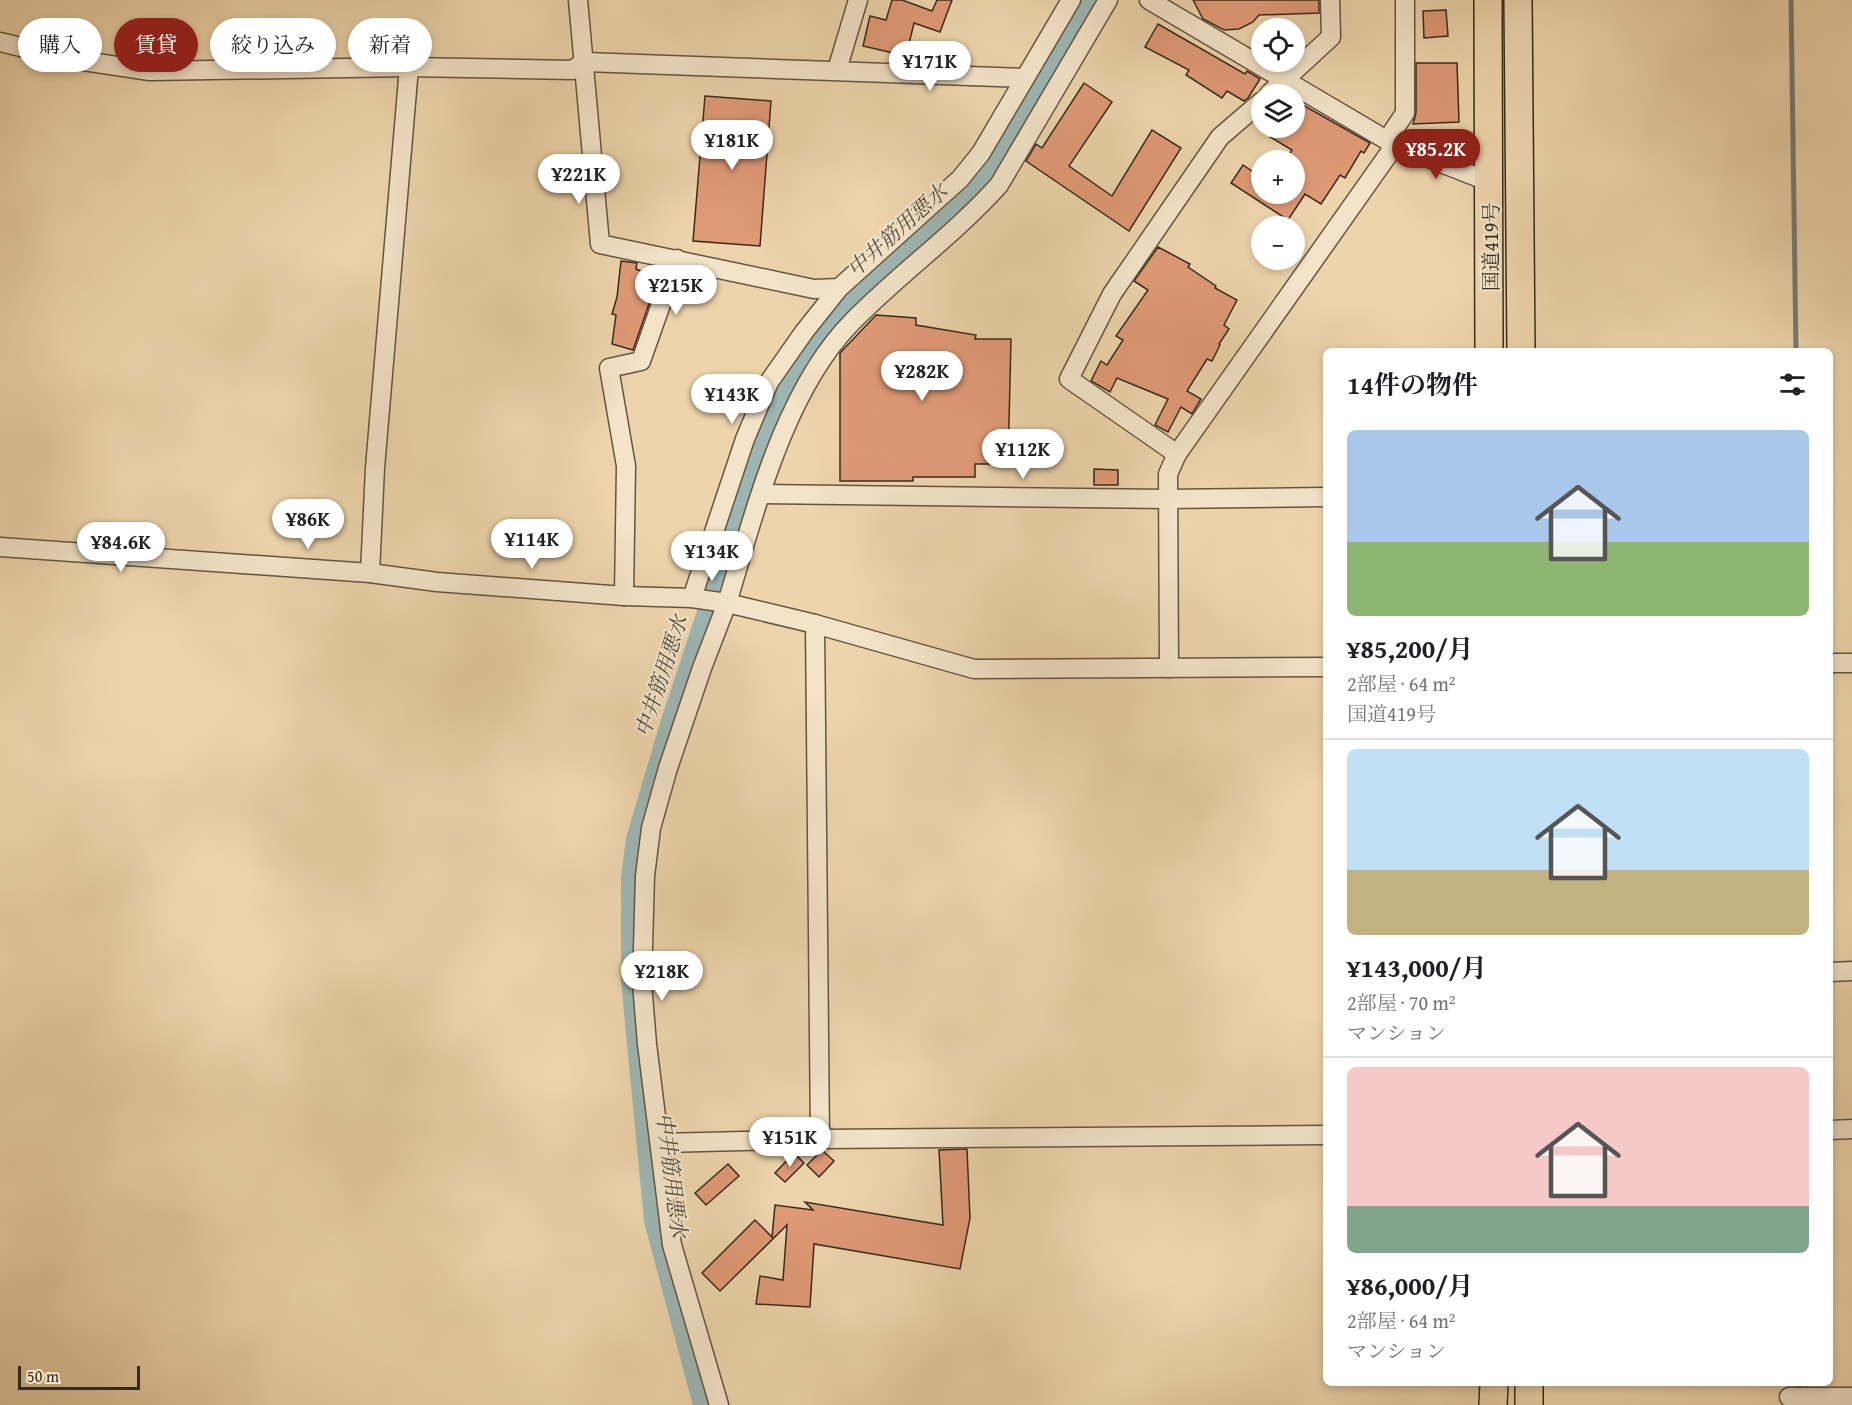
<!DOCTYPE html>
<html lang="ja">
<head>
<meta charset="utf-8">
<style>
  :root { --surface:#fff; --page:#f2f2f2; --text:#202124; --muted:#757577; --line:#e0e0e0; --accent:#8f2418 }
  body { margin:0; font-family:"Gentium Book Plus","Noto Serif JP",serif; background:var(--page); color:var(--text); height:100vh; display:flex; flex-direction:column; font-size:22px; white-space:nowrap }
  * { box-sizing:border-box; margin:0 }
  p { font-size:20px; color:var(--muted) }
  .icon { flex:none; width:33px; height:33px; fill:none; stroke:currentColor; stroke-width:2; stroke-linecap:round; stroke-linejoin:round }
  .map { position:relative; flex:1; overflow:hidden }
  .details { position:absolute; left:1323px; top:348px; width:510px; height:1038px; display:flex; flex-direction:column; background:var(--surface); border-radius:9px; box-shadow:0 3px 9px #0003 }
  .details>* { flex:none }
  .guide { position:absolute; left:18px; top:18px; width:570px; height:54px; display:flex; gap:12px }
  .controls { position:absolute; left:1251px; top:18px; display:grid; gap:12px }
  .controls a { display:grid; place-items:center; width:54px; height:54px; border-radius:50%; background:var(--surface); box-shadow:0 3px 9px #0003; font-size:30px }
  .scale { position:absolute; left:18px; bottom:15px; width:122px; box-sizing:border-box; padding-left:6px; border:3px solid #362b1d; border-top:0; font-size:16px; line-height:21px; white-space:nowrap; color:#362b1d; -webkit-text-stroke:4px #f3e3c8; paint-order:stroke }
  .price { position:absolute; translate:-50% -51px; padding:0 14px; border-radius:21px; background:#fff; color:#222; font-size:20px; line-height:39px; filter:drop-shadow(0 2px 3px #0008) }
  .price::after { content:''; position:absolute; left:50%; top:36px; width:18px; height:14px; margin-left:-9px; background:inherit; clip-path:polygon(0 0,100% 0,50% 100%) }
  .price.current { background:var(--accent); color:#fff }
  ul { padding:0; list-style:none }
  li { display:grid; align-content:center; gap:12px; height:318px; padding:0 24px }
  li+li { border-top:2px solid var(--line) }
  li span { display:grid; place-items:center; height:186px; border-radius:9px; color:#555 }
  li>.icon { margin-inline-start:auto }
  span .icon { width:108px; height:108px; fill:#fffc; stroke-width:1 }
  li b { font-size:26px }
  h2 { display:flex; justify-content:space-between; align-items:center; height:72px; padding:0 24px; font-size:26px }
  .chip { padding:0 21px; border-radius:27px; background:var(--surface); box-shadow:0 3px 9px #0003; font-size:21px; line-height:54px }
  .chip.current { background:var(--accent); color:#fff }
  .map>svg:first-child { display:block }
  .lines { fill:none; stroke-linecap:round; stroke-linejoin:round }
  .stream { stroke:#747e77; stroke-width:5 }
  .canal { stroke:#9db6b3; stroke-width:16 }
  .building { fill:#df9975; stroke:#362b1d; stroke-width:1.5 }
  .minor-casing { stroke:#645540; stroke-width:21 }
  .highway-casing { stroke:#362b1d; stroke-width:30 }
  .minor { stroke:#f3e3c8; stroke-width:18 }
  .highway { stroke:#edd4ab; stroke-width:27 }
  .labels { text-anchor:middle; dominant-baseline:central; stroke-width:4.5; stroke-linejoin:round; paint-order:stroke }
  .street-label { font-size:20px; fill:#362b1d; stroke:#f3e3c8 }
  .water-label { font-size:21px; font-style:italic; fill:#504e42; stroke:#f3e3c8 }
</style>
</head>
<body>
<div class="map">
<svg width="1852" height="1405" viewBox="0 0 1852 1405">
  <rect width="100%" height="100%" fill="#edd4ab"/>
  <filter id="stains"><feTurbulence type="fractalNoise" baseFrequency=".00333" numOctaves="4"/><feColorMatrix values="0 0 0 0 .2 0 0 0 0 .09 0 0 0 0 .02 0 0 0 .5 -.17"/></filter>
  <radialGradient id="worn" r=".72"><stop offset=".6" stop-color="#630" stop-opacity="0"/><stop offset="1" stop-color="#630" stop-opacity=".3"/></radialGradient>
  <g class="lines">
    <!-- stream -->
    <g class="stream">
      <path d="M 1791,0 L 1796,351"/>
      <path d="M 1799,1383 L 1799,1394"/>
    </g>
    <!-- canal -->
    <path class="canal" d="M 701,1405 L 652,1221 L 629,981 L 629,877 L 634,839 L 669,721 L 758,451 L 776,403 L 801,357 L 830,321 L 961,203 L 990,170 L 1088,0"/>
  </g>
  <!-- building -->
  <g class="building">
    <path d="M 892,0 L 902,0 L 932,11 L 937,0 L 952,0 L 940,32 L 914,23 L 906,56 L 863,46 L 870,16 L 886,20 Z"/>
    <path d="M 1193,0 L 1319,0 L 1319,13 L 1259,15 L 1253,22 L 1239,29 L 1224,30 L 1203,19 Z"/>
    <path d="M 1446,10 L 1448,36 L 1424,38 L 1423,11 Z"/>
    <path d="M 1158,24 L 1245,74 L 1247,71 L 1260,79 L 1248,98 L 1244,101 L 1227,91 L 1222,98 L 1186,75 L 1189,70 L 1145,47 Z"/>
    <path d="M 1416,63 L 1457,63 L 1459,122 L 1413,124 L 1416,113 Z"/>
    <path d="M 1084,83 L 1112,102 L 1069,166 L 1112,196 L 1152,130 L 1181,148 L 1129,231 L 1026,161 L 1036,144 L 1042,148 Z"/>
    <path d="M 705,96 L 771,101 L 760,246 L 693,241 Z"/>
    <path d="M 1294,100 L 1370,143 L 1364,153 L 1361,151 L 1345,178 L 1340,175 L 1321,204 L 1305,194 L 1288,220 L 1231,183 L 1243,165 L 1262,178 L 1262,194 L 1294,194 L 1294,160 L 1286,160 L 1292,150 L 1270,137 L 1276,128 L 1294,128 Z"/>
    <path d="M 1158,247 L 1190,264 L 1188,267 L 1216,286 L 1215,288 L 1237,300 L 1224,325 L 1229,329 L 1219,344 L 1220,345 L 1212,361 L 1207,359 L 1187,391 L 1201,399 L 1192,414 L 1181,407 L 1168,432 L 1155,425 L 1168,399 L 1117,378 L 1110,392 L 1091,381 L 1101,361 L 1107,365 L 1123,340 L 1116,336 L 1148,290 L 1134,281 Z"/>
    <path d="M 621,261 L 637,263 L 636,269 L 658,278 L 633,350 L 612,344 L 616,315 L 612,314 L 617,297 Z"/>
    <path d="M 876,315 L 916,318 L 916,325 L 976,335 L 975,339 L 1011,339 L 1008,464 L 975,464 L 975,477 L 913,477 L 913,481 L 840,481 L 840,353 Z"/>
    <path d="M 1094,469 L 1118,470 L 1118,485 L 1094,485 Z"/>
    <path d="M 967,1149 L 970,1218 L 960,1269 L 814,1244 L 810,1307 L 756,1304 L 760,1276 L 783,1280 L 787,1225 L 720,1291 L 702,1273 L 755,1220 L 772,1237 L 775,1205 L 813,1210 L 805,1202 L 943,1225 L 939,1150 Z"/>
    <path d="M 822,1150 L 834,1161 L 819,1177 L 807,1165 Z"/>
    <path d="M 794,1153 L 804,1163 L 785,1182 L 775,1173 Z"/>
    <path d="M 728,1164 L 739,1176 L 706,1205 L 695,1193 Z"/>
  </g>
  <g class="lines">
    <!-- minor casing -->
    <g class="minor-casing">
      <g id="minor">
        <path d="M 578,0 L 600,244 L 814,289 L 839,288 L 960,179 L 981,153 L 1071,0"/>
        <path d="M 1108,0 L 999,185 C 954,235 899,274 852,322 C 784,391 755,512 727,603 L 815,624 L 974,669 L 1326,667"/>
        <path d="M 1149,0 L 1395,145 L 1490,182"/>
        <path d="M 0,42 L 70,59 L 150,71 L 409,67 L 572,70 L 585,62 L 1025,78"/>
        <path d="M 837,70 L 858,0"/>
        <path d="M 1269,94 L 1331,37 L 1330,0"/>
        <path d="M 1387,140 L 1405,113 L 1405,0"/>
        <path d="M 1177,454 L 1069,379 L 1112,294 L 1220,137 L 1262,101"/>
        <path d="M 761,494 L 1167,499 L 1326,497"/>
        <path d="M 0,547 L 370,573 L 437,582 L 624,596 L 692,598 L 727,603 L 702,668 L 668,768 L 651,828 L 645,876 L 642,983 L 647,1044 L 672,1245 L 719,1405"/>
        <path d="M 370,573 L 375,468 L 409,67"/>
        <path d="M 624,596 L 626,466 L 609,368 L 641,361 L 677,259"/>
        <path d="M 692,598 L 745,439 L 769,382 L 804,332 L 839,288"/>
        <path d="M 1830,663 L 1852,663"/>
        <path d="M 1169,668 L 1168,474 L 1177,454 L 1395,145"/>
        <path d="M 1830,972 L 1852,971"/>
        <path d="M 1830,1130 L 1852,1129"/>
        <path d="M 820,1139 L 1326,1135"/>
        <path d="M 661,1143 L 820,1139 L 815,624"/>
        <path d="M 1789,1397 L 1852,1397"/>
      </g>
    </g>
    <!-- highway casing -->
    <g class="highway-casing">
      <g id="highway">
        <path d="M 1488,0 L 1489,351"/>
        <path d="M 1518,0 L 1521,351"/>
        <path d="M 1529,1383 L 1529,1405"/>
        <path d="M 1493,1405 L 1494,1383"/>
      </g>
    </g>
    <!-- minor -->
    <use href="#minor" class="minor"/>
    <!-- highway -->
    <use href="#highway" class="highway"/>
  </g>
  <g class="labels">
    <!-- street labels -->
    <g class="street-label">
      <text transform="translate(1490 247) rotate(-90)">国道419号</text>
    </g>
    <!-- water labels -->
    <g class="water-label">
      <text transform="translate(897 230) rotate(-42)">中井筋用悪水</text>
      <text transform="translate(661 676) rotate(-72)">中井筋用悪水</text>
      <text transform="translate(672 1175) rotate(83)">中井筋用悪水</text>
    </g>
  </g>
  <rect width="100%" height="100%" filter="url(#stains)"/>
  <rect width="100%" height="100%" fill="url(#worn)"/>
</svg>
<div class="controls">
<a><svg class="icon" aria-label="locate" viewBox="0 0 24 24"><circle cx="12" cy="12" r="6"/><path d="M12 2v4M12 18v4M2 12h4M18 12h4"/></svg></a>
<a><svg class="icon" aria-label="layers" viewBox="0 0 24 24"><path d="M12 4l9 5-9 5-9-5zM3 14l9 5 9-5"/></svg></a>
<a>+</a>
<a>−</a>
</div>
<div class="scale">50 m</div>
<b class="price" style="left:930px;top:92px">¥171K</b>
<b class="price" style="left:732px;top:171px">¥181K</b>
<b class="price current" style="left:1436px;top:180px">¥85.2K</b>
<b class="price" style="left:579px;top:205px">¥221K</b>
<b class="price" style="left:676px;top:316px">¥215K</b>
<b class="price" style="left:922px;top:402px">¥282K</b>
<b class="price" style="left:732px;top:425px">¥143K</b>
<b class="price" style="left:1023px;top:480px">¥112K</b>
<b class="price" style="left:308px;top:550px">¥86K</b>
<b class="price" style="left:532px;top:570px">¥114K</b>
<b class="price" style="left:121px;top:573px">¥84.6K</b>
<b class="price" style="left:712px;top:582px">¥134K</b>
<b class="price" style="left:662px;top:1002px">¥218K</b>
<b class="price" style="left:790px;top:1168px">¥151K</b>
<div class="guide">
<a class="chip">購入</a>
<a class="chip current">賃貸</a>
<a class="chip">絞り込み</a>
<a class="chip">新着</a>
</div>
<section class="details">
<h2>14件の物件<svg class="icon" aria-label="filters" viewBox="0 0 24 24"><path d="M4 7h16M4 17h16"/><circle cx="9" cy="7" r="2"/><circle cx="15" cy="17" r="2"/></svg></h2>
<ul>
<li><span style="background:linear-gradient(#a9c7e8 60%,#8fb573 0)"><svg class="icon" aria-label="home" viewBox="0 0 24 24"><path d="M3 11l9-7 9 7M6 9v11h12V9"/></svg></span><div><b>¥85,200/月</b><p>2部屋 · 64 m²</p><p>国道419号</p></div></li>
<li><span style="background:linear-gradient(#bfe0f5 65%,#c2b280 0)"><svg class="icon" aria-label="home" viewBox="0 0 24 24"><path d="M3 11l9-7 9 7M6 9v11h12V9"/></svg></span><div><b>¥143,000/月</b><p>2部屋 · 70 m²</p><p>マンション</p></div></li>
<li><span style="background:linear-gradient(#f6c9c9 75%,#7fa58c 0)"><svg class="icon" aria-label="home" viewBox="0 0 24 24"><path d="M3 11l9-7 9 7M6 9v11h12V9"/></svg></span><div><b>¥86,000/月</b><p>2部屋 · 64 m²</p><p>マンション</p></div></li>
</ul>
</section>
</div>
</body>
</html>
